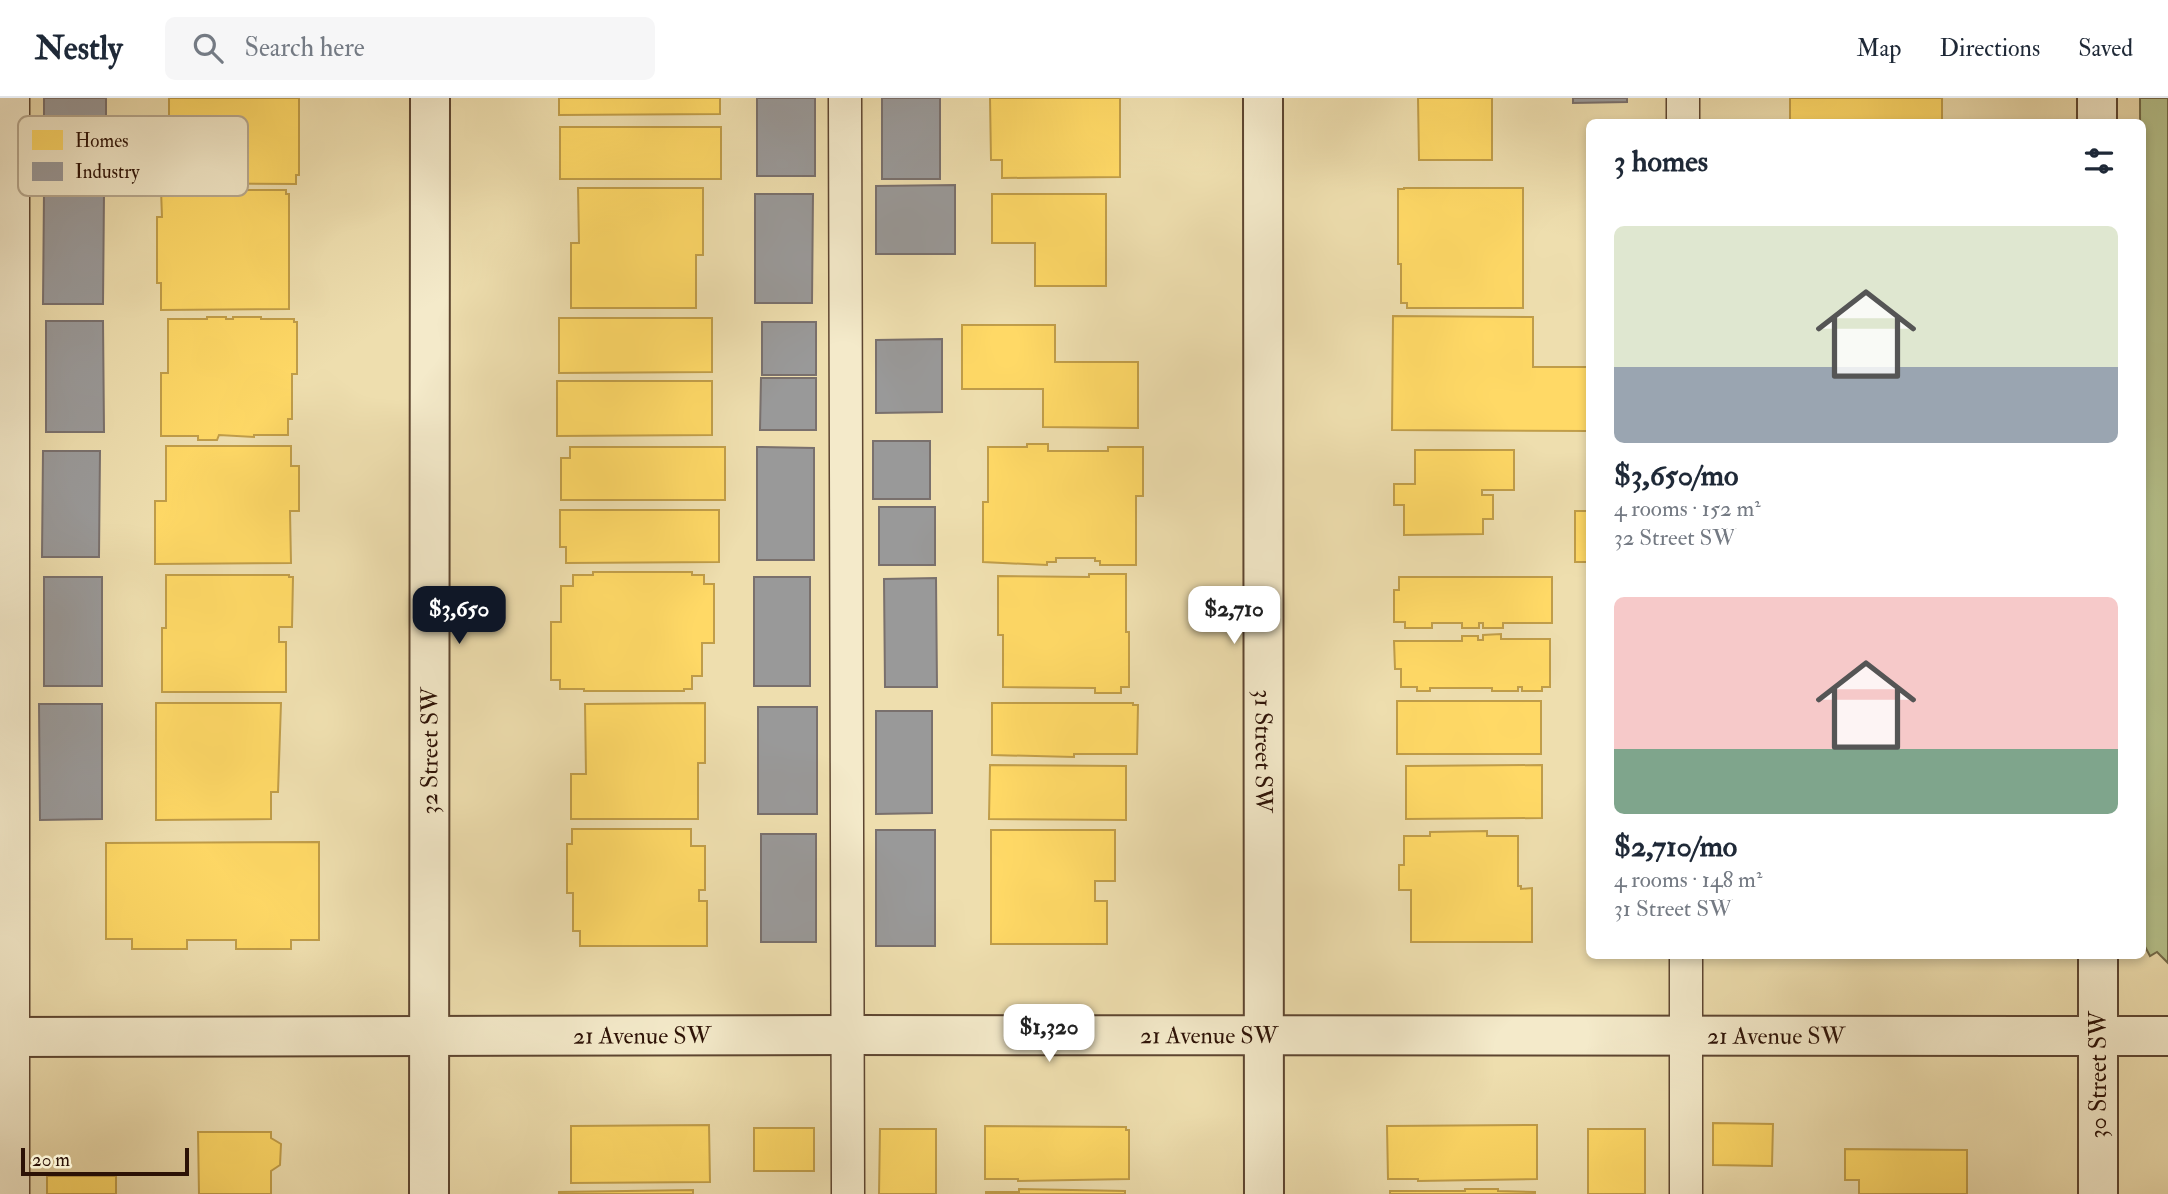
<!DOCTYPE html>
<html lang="en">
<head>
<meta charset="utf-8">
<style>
  :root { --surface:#fff; --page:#f6f6f7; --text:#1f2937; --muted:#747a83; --line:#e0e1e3; --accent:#111827 }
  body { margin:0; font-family:"IM FELL Double Pica",serif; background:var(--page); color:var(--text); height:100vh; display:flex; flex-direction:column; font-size:26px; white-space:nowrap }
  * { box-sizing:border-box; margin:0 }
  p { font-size:23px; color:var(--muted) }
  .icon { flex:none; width:38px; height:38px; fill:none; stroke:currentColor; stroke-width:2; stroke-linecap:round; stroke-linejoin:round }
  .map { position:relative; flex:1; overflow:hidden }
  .panel { position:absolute; left:1586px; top:21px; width:560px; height:840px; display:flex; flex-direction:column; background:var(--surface); border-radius:10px; box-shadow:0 4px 10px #0003 }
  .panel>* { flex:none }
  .scale { position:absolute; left:21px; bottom:18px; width:168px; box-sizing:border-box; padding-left:7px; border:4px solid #2d1206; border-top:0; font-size:19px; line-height:24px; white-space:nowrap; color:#2d1206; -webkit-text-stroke:5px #f4eaca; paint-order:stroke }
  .price { position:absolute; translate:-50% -60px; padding:0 16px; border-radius:14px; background:#fff; color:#222; font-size:23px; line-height:46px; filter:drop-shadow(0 2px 4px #0008) }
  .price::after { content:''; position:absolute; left:50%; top:42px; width:21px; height:16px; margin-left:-10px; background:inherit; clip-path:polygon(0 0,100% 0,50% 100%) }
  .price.active { background:var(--accent); color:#fff }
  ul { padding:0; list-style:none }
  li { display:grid; align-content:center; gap:14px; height:371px; padding:0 28px }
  li span { display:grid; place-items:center; height:217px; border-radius:10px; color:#555 }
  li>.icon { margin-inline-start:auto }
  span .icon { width:126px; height:126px; fill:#fffc; stroke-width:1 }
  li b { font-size:30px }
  h2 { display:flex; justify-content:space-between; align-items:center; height:84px; padding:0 28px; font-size:30px }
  header { display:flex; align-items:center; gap:42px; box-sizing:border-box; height:98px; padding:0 35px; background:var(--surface); border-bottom:2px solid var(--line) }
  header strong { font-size:33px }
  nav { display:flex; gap:38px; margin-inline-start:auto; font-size:24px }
  .search { width:490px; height:63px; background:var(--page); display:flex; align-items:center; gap:18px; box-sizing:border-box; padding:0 24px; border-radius:10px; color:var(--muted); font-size:26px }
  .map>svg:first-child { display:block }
  .green { fill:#b6c28c; stroke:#726a49; stroke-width:2 }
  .homes { fill:#ffd966; stroke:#c09d49; stroke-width:2 }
  .industry { fill:#999; stroke:#79706d; stroke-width:2 }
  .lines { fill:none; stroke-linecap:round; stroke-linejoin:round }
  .lane-casing { stroke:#5d4530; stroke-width:35 }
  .street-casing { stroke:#5d4530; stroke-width:42 }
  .lane { stroke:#f4eaca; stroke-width:32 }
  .street { stroke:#f4eaca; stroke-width:38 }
  .labels { text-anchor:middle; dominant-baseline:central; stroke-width:7; stroke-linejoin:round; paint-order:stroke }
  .street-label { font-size:24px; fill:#2d1206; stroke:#f4eaca }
  .key { fill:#f4eaca; stroke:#b8a98f; stroke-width:2 }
  .key-label { font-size:19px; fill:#2d1206 }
</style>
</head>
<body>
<header>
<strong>Nestly</strong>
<div class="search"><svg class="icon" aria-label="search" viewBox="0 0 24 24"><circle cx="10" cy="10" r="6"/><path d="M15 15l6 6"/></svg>Search here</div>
<nav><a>Map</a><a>Directions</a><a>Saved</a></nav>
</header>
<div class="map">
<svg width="2168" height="1096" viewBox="0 0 2168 1096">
  <rect width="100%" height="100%" fill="#eedeae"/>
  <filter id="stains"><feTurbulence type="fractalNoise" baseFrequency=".00286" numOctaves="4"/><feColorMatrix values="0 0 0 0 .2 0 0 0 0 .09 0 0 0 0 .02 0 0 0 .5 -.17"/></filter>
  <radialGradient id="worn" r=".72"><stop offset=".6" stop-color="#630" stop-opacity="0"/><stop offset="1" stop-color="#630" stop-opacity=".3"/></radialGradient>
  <!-- green -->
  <path class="green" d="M 2140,0 L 2168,0 L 2168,865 L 2157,854 L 2150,858 L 2142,843 Z"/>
  <!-- homes -->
  <g class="homes">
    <path d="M 169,0 L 299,0 L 299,77 L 296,77 L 296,86 L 175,85 L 175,58 L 169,58 Z"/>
    <path d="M 559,0 L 720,0 L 720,16 L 559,17 Z"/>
    <path d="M 990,0 L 1120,0 L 1120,79 L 1002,80 L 1002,62 L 991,62 Z"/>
    <path d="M 1418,0 L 1492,0 L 1492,62 L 1419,62 Z"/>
    <rect x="1790" y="0" width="152" height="24"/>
    <rect x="560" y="29" width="161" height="52"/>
    <path d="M 578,90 L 703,90 L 703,157 L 696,157 L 696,210 L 571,210 L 571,145 L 579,145 Z"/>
    <path d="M 1404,90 L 1523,90 L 1523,210 L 1407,210 L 1407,205 L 1401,205 L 1401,166 L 1398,166 L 1398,91 L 1404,91 Z"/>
    <path d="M 161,92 L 286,92 L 286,96 L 289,96 L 289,211 L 161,212 L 161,185 L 157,185 L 157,119 L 162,119 Z"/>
    <path d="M 992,96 L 1106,96 L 1106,188 L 1035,188 L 1035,145 L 992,145 Z"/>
    <path d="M 1393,218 L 1533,219 L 1533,269 L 1589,269 L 1589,333 L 1392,332 Z"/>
    <path d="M 207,219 L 226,219 L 226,221 L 233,221 L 233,219 L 261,219 L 261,221 L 294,221 L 294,224 L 297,224 L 297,276 L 292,276 L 292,321 L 288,321 L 288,337 L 254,337 L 254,339 L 219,337 L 217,342 L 198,342 L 198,338 L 161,338 L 161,275 L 168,275 L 168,221 L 207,221 Z"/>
    <path d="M 559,220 L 712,220 L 712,274 L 559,275 Z"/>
    <path d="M 962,227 L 1055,227 L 1055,264 L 1138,264 L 1138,330 L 1043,329 L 1043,291 L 962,291 Z"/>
    <path d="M 557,283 L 712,283 L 712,337 L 557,338 Z"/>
    <path d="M 1027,346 L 1048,346 L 1048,353 L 1108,353 L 1108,349 L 1143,349 L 1143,398 L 1136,398 L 1136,467 L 1100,467 L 1100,463 L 1095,463 L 1095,460 L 1056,460 L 1056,464 L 1047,464 L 1047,467 L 983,464 L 983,404 L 988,404 L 988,349 L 1027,349 Z"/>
    <path d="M 166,348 L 291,348 L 291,368 L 299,368 L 299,413 L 290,413 L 291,465 L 155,466 L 155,403 L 166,403 Z"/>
    <path d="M 570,349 L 725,349 L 725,402 L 561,402 L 561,360 L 570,360 Z"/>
    <path d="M 1415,352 L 1514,352 L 1514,392 L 1482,392 L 1482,397 L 1493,397 L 1493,421 L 1483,421 L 1483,436 L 1404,437 L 1404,407 L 1394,407 L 1394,386 L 1415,386 Z"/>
    <path d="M 560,412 L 719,412 L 719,464 L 566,465 L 566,449 L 560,449 Z"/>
    <rect x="1575" y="413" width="14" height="51"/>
    <path d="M 593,474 L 692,474 L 692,477 L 704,477 L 704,486 L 714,486 L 714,545 L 702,545 L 702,578 L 692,578 L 692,591 L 684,591 L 684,593 L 584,593 L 584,591 L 560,591 L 560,582 L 551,582 L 551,524 L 561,524 L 561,488 L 573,488 L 573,477 L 593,477 Z"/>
    <path d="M 1089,476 L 1126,476 L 1126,534 L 1129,534 L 1129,589 L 1121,589 L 1121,595 L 1095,595 L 1095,590 L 1003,589 L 1003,537 L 998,537 L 998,478 L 1089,479 Z"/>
    <path d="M 166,477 L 289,477 L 289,479 L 293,479 L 292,529 L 279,529 L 279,544 L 286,544 L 286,594 L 162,594 L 162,530 L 166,530 Z"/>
    <path d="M 1399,479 L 1552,479 L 1552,525 L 1503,525 L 1503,530 L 1483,530 L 1483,525 L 1479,525 L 1479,530 L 1462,530 L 1462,525 L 1432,525 L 1432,530 L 1405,530 L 1405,524 L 1394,524 L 1394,492 L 1399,492 Z"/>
    <path d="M 1501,536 L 1501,541 L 1550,541 L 1550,589 L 1542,589 L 1542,593 L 1522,593 L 1522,589 L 1518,589 L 1518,593 L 1492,593 L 1492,590 L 1430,590 L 1430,593 L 1417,593 L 1417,589 L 1401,589 L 1401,571 L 1395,571 L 1394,543 L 1462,543 L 1462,538 L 1478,538 L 1478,542 L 1483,542 L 1483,537 Z"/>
    <rect x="1397" y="603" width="144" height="53"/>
    <path d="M 156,605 L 281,605 L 278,694 L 271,694 L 271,721 L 156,722 Z"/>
    <path d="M 705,605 L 705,665 L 698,665 L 698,721 L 571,721 L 571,676 L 586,676 L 585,606 Z"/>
    <path d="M 992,605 L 1133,605 L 1133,607 L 1138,607 L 1137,656 L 1074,656 L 1074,659 L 992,657 Z"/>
    <path d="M 990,667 L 1126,668 L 1126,722 L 989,721 Z"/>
    <path d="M 1542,667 L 1542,720 L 1406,721 L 1406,668 Z"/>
    <path d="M 572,731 L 691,731 L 691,748 L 705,748 L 705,792 L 699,792 L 699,803 L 707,803 L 707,848 L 580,848 L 580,833 L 573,833 L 573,795 L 567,795 L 567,746 L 572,746 Z"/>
    <path d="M 991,732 L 1115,732 L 1115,783 L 1095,783 L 1095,803 L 1107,803 L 1107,846 L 991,846 Z"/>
    <path d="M 1487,733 L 1487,738 L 1518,738 L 1518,788 L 1521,788 L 1521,791 L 1532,790 L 1532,844 L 1411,844 L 1411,792 L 1399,792 L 1399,767 L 1404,767 L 1404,738 L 1430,738 L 1430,734 Z"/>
    <path d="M 319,744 L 319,842 L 291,842 L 291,851 L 236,851 L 236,842 L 187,842 L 187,851 L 132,851 L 132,841 L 106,841 L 106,745 Z"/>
    <path d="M 1713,1025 L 1773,1026 L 1772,1068 L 1713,1067 Z"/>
    <path d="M 709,1027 L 710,1084 L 571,1085 L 571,1028 Z"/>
    <path d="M 1537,1027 L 1537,1081 L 1418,1083 L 1418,1081 L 1388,1081 L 1387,1028 Z"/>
    <path d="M 985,1028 L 1126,1029 L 1126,1032 L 1129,1032 L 1129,1081 L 1018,1083 L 1018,1081 L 985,1081 Z"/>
    <rect x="754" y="1030" width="60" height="43"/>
    <path d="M 880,1031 L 936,1031 L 936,1096 L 879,1096 Z"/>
    <rect x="1588" y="1031" width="57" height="65"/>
    <path d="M 198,1034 L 271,1034 L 271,1040 L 281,1046 L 280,1067 L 271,1073 L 271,1096 L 199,1096 Z"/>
    <path d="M 1845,1051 L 1967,1052 L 1967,1096 L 1859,1096 L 1859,1082 L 1845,1082 Z"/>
    <rect x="47" y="1078" width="69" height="18"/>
    <path d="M 1019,1091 L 1125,1093 L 1125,1096 L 986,1096 L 986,1094 L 1019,1094 Z"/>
    <path d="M 1465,1091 L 1498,1091 L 1498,1093 L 1535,1094 L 1535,1096 L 1390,1096 L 1390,1093 L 1465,1093 Z"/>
    <path d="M 693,1092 L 693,1096 L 559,1096 L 559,1094 Z"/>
  </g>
  <!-- industry -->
  <g class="industry">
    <rect x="44" y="0" width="62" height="80"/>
    <rect x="757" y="0" width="58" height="78"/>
    <rect x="882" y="0" width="58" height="81"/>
    <path d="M 1573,0 L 1627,0 L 1627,4 L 1573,5 Z"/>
    <path d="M 955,87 L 955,156 L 876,156 L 876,88 Z"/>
    <path d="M 44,95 L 104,95 L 103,206 L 43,206 Z"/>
    <path d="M 755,96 L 813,96 L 812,205 L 755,205 Z"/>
    <path d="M 46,223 L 103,223 L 104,334 L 46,334 Z"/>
    <rect x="762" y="224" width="54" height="53"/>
    <path d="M 942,241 L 942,314 L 876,315 L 876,242 Z"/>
    <path d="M 761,280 L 816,280 L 816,332 L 760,332 Z"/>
    <rect x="873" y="343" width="57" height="58"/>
    <path d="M 757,349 L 814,350 L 814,462 L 757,462 Z"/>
    <path d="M 43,353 L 100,353 L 99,459 L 42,459 Z"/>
    <rect x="879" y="409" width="56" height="58"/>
    <rect x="44" y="479" width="58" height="109"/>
    <rect x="754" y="479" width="56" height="109"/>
    <path d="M 936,480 L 937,589 L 885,589 L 884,481 Z"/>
    <path d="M 39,606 L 102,606 L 102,721 L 40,722 Z"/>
    <rect x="758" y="609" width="59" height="107"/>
    <path d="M 876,613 L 932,613 L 932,715 L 876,716 Z"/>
    <rect x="876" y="732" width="59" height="116"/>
    <rect x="761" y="736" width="55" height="108"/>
  </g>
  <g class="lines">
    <!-- lane casing -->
    <g class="lane-casing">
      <g id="lane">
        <path d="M 845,0 L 848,1096"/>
        <path d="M 1683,0 L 1683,24"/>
        <path d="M 1686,858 L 1686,1096"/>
        <path d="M 13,1096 L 13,0"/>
      </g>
    </g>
    <!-- street casing -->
    <g class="street-casing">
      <g id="street">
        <path id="s1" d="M 1263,0 L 1264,1096"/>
        <path d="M 2097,0 L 2097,24"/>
        <path d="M 2098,858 L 2098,1096"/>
        <path id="s2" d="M 0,939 L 848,937 L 2168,938"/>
        <path id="s3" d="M 429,1096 L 430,0"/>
      </g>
    </g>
    <!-- lane -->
    <use href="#lane" class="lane"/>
    <!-- street -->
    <use href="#street" class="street"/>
  </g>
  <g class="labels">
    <!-- street labels -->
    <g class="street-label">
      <text stroke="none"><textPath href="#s3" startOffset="443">32 Street SW</textPath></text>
      <text stroke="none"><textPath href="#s1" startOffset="653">31 Street SW</textPath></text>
      <text stroke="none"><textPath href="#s2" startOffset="642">21 Avenue SW</textPath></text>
      <text stroke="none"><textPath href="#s2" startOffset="1209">21 Avenue SW</textPath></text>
      <text stroke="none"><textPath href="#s2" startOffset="1776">21 Avenue SW</textPath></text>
      <text transform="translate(2098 977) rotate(-90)">30 Street SW</text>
    </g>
  </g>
  <!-- legend -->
  <rect x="18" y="18" width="230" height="80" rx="10" class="key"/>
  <rect x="32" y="32" width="31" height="20" fill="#ffd966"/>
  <rect x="32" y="64" width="31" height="19" fill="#999"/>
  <g class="key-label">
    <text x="75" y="49">Homes</text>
    <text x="75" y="80">Industry</text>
  </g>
  <rect width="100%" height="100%" filter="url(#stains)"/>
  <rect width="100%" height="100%" fill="url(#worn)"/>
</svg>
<div class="scale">20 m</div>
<b class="price active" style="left:459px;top:548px">$3,650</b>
<b class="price" style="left:1234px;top:548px">$2,710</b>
<b class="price" style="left:1049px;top:966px">$1,320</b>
<section class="panel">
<h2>3 homes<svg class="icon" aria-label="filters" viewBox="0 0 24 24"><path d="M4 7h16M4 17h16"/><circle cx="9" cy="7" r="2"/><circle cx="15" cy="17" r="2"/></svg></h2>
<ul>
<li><span style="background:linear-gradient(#dfe7d0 65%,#9aa5b1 0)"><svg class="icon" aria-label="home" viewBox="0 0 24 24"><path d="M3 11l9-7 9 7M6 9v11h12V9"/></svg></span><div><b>$3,650/mo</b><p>4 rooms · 152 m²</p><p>32 Street SW</p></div></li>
<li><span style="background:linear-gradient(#f6c9c9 70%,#7fa58c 0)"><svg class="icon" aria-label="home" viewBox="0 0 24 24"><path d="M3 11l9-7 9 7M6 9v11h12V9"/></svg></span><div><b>$2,710/mo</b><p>4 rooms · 148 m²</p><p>31 Street SW</p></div></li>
</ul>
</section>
</div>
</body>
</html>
